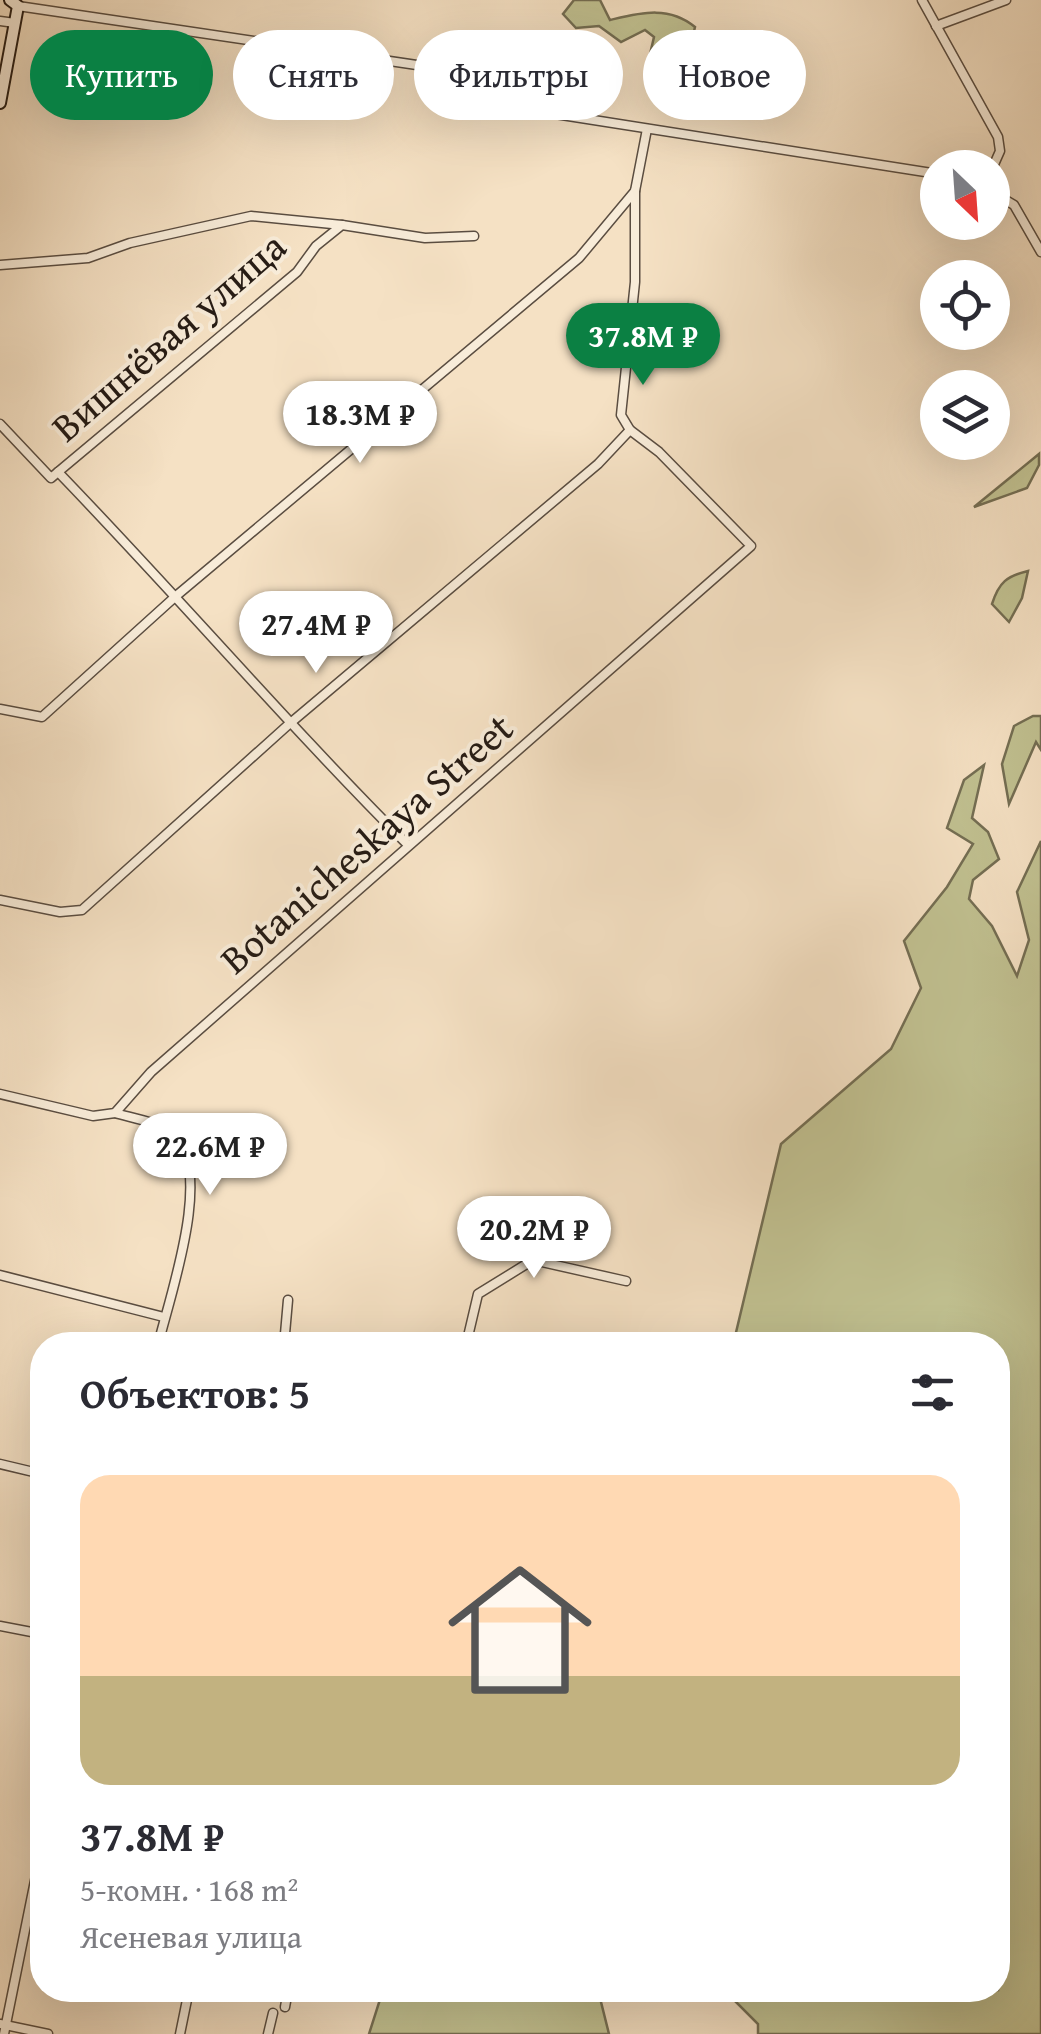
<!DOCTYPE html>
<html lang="ru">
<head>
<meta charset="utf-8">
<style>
  :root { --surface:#fff; --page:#f2f2f3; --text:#2b2b33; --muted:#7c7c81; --line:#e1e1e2; --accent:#0b8043 }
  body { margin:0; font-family:"Gentium Book Plus",serif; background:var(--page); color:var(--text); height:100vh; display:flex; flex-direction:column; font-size:38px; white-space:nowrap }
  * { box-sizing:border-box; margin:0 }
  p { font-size:32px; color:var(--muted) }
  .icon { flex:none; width:55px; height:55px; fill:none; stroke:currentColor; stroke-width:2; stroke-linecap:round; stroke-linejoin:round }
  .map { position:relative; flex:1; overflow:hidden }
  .details { position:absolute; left:30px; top:1332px; width:980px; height:670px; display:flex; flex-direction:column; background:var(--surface); border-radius:40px; box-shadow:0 10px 40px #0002 }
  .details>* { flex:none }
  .top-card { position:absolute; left:30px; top:30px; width:982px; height:90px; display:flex; gap:20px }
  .needle { width:65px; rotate:155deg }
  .tools { position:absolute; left:920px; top:150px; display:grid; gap:20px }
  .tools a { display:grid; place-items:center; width:90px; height:90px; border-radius:50%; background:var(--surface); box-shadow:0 10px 40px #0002; font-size:50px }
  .price { position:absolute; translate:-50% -85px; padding:0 22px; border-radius:35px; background:#fff; color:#222; font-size:32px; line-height:65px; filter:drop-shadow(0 2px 5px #0008) }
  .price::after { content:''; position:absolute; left:50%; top:60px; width:30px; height:22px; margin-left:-15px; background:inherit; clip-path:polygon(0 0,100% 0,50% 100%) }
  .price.on { background:var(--accent); color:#fff }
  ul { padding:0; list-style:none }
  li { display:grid; align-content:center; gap:20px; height:530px; padding:0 50px }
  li+li { border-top:2px solid var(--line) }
  li span { display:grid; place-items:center; height:310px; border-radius:30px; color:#555 }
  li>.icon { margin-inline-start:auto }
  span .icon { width:180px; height:180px; fill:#fffc; stroke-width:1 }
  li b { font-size:42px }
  h2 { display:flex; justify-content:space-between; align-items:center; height:120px; padding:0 50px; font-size:42px }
  .tag { padding:0 35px; border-radius:45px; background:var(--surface); box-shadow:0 10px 40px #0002; font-size:35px; line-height:90px }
  .tag.on { background:var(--accent); color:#fff }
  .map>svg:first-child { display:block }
  .green { fill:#c1c191; stroke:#746e53; stroke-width:2.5 }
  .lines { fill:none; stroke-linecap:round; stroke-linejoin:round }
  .street-casing { stroke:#5a4d41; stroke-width:11 }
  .secondary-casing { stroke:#261c15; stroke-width:14 }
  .street { stroke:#f8ecd9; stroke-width:8 }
  .secondary { stroke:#f8ecd9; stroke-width:10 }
  .labels { text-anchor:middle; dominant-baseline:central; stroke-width:8; stroke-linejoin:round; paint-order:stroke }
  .street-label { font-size:40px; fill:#261c15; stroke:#f8ecd9 }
</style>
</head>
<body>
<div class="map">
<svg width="1041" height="2034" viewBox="0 0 1041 2034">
  <rect width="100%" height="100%" fill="#f5e1c4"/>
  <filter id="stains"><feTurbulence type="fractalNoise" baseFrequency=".002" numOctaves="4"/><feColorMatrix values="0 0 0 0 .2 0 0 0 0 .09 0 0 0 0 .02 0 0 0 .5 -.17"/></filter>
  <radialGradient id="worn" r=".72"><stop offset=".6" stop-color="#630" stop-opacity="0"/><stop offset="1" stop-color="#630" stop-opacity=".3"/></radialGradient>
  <!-- green -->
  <g class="green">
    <path d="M 574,0 L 600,0 L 610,20 C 640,13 669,5 695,27 L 691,44 L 657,73 L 647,67 L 654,37 L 645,30 L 621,42 L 599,26 L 576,28 L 563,14 Z"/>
    <path d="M 1039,454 L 1039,465 L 1027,488 L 974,507 Z"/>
    <path d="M 1028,571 L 1022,598 L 1009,622 L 992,604 C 999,582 1007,576 1028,571 Z"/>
    <path d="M 1033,716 L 1041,716 L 1041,750 L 1036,742 L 1009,804 L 1002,764 L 1014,726 Z"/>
    <path d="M 984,765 L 972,818 L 988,832 L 999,859 L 973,880 L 969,899 L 992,926 L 1017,976 L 1029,940 L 1017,892 L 1041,841 L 1041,2034 L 758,2034 L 758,2024 L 724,1990 L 998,1990 L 998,1345 L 733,1345 L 781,1144 L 891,1049 L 921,988 L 904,941 L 947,887 L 973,844 L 947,828 L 964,780 Z"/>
    <path d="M 383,1990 L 598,1990 L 609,2034 L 369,2034 Z"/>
  </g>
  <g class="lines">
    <!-- street casing -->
    <g class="street-casing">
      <g id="street">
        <path d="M 922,0 L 998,137 L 1000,151 L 992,169"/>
        <path d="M 18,6 L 464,72 C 492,81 509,101 536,111 L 938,174"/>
        <path d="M 0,21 L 15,23"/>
        <path d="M 936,26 L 1006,0"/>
        <path d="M 992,192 L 1014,205 L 1041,252"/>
        <path d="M 0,265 L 88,258 L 130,243 L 251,216 L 342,225"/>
        <path d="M 0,424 L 51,478 L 58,472 C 177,595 287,724 408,845"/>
        <path d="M 58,472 L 297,272 L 316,246 L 342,225 L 425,238 L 474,236"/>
        <path d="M 0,709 L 42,717 L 176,596 L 579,258 L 635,191 L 647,129"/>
        <path d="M 0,900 L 60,912 L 82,910 L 288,725 L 598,464 L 630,430"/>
        <path d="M 0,1094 L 93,1116 L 115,1113 L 151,1072 L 751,546 L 659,452 L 630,430 L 621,415 L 635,282 L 635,191"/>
        <path d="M 115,1113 C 132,1118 160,1122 173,1134 C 215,1170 169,1298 158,1345"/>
        <path d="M 0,1275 L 164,1317"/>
        <path d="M 284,1345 L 288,1300"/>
        <path d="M 466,1345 L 478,1294 L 533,1260 L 626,1281"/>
        <path d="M 0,1464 L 42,1474"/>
        <path d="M 0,1626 L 42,1634"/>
        <path d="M 285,2007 L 288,1990"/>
        <path d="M 0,2024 L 48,2034"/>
        <path d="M 4,2034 L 42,1846"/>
        <path d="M 180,2034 L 189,1990"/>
        <path d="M 268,2034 L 273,2013"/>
      </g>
    </g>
    <!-- secondary casing -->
    <g class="secondary-casing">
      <path id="secondary" d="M 0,103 L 18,6 L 10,0"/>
    </g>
    <!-- street -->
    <use href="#street" class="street"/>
    <!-- secondary -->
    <use href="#secondary" class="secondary"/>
  </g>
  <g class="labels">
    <!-- street labels -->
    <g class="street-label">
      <text transform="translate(168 336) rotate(-41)">Вишнёвая улица</text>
      <text transform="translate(366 843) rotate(-41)">Botanicheskaya Street</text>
    </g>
  </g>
  <rect width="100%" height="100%" filter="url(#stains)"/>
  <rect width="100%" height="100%" fill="url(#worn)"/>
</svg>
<div class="tools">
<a><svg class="needle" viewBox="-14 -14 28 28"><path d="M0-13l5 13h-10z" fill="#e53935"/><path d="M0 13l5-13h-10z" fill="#7c7c81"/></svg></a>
<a><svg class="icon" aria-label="locate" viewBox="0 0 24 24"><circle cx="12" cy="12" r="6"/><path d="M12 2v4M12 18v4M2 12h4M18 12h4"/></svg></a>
<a><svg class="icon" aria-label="layers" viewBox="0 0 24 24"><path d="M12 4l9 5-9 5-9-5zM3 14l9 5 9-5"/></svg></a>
</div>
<b class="price on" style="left:643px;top:388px">37.8M ₽</b>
<b class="price" style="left:360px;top:466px">18.3M ₽</b>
<b class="price" style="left:316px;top:676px">27.4M ₽</b>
<b class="price" style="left:210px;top:1198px">22.6M ₽</b>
<b class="price" style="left:534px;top:1281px">20.2M ₽</b>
<div class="top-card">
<a class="tag on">Купить</a>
<a class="tag">Снять</a>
<a class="tag">Фильтры</a>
<a class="tag">Новое</a>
</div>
<section class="details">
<h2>Объектов: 5<svg class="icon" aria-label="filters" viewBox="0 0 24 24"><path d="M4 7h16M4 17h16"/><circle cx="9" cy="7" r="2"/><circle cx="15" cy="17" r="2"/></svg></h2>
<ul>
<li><span style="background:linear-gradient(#ffd9b3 65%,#c2b280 0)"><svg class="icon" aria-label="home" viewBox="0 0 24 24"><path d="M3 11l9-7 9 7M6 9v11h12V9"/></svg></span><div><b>37.8M ₽</b><p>5-комн. · 168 m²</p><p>Ясеневая улица</p></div></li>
</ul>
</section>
</div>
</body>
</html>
